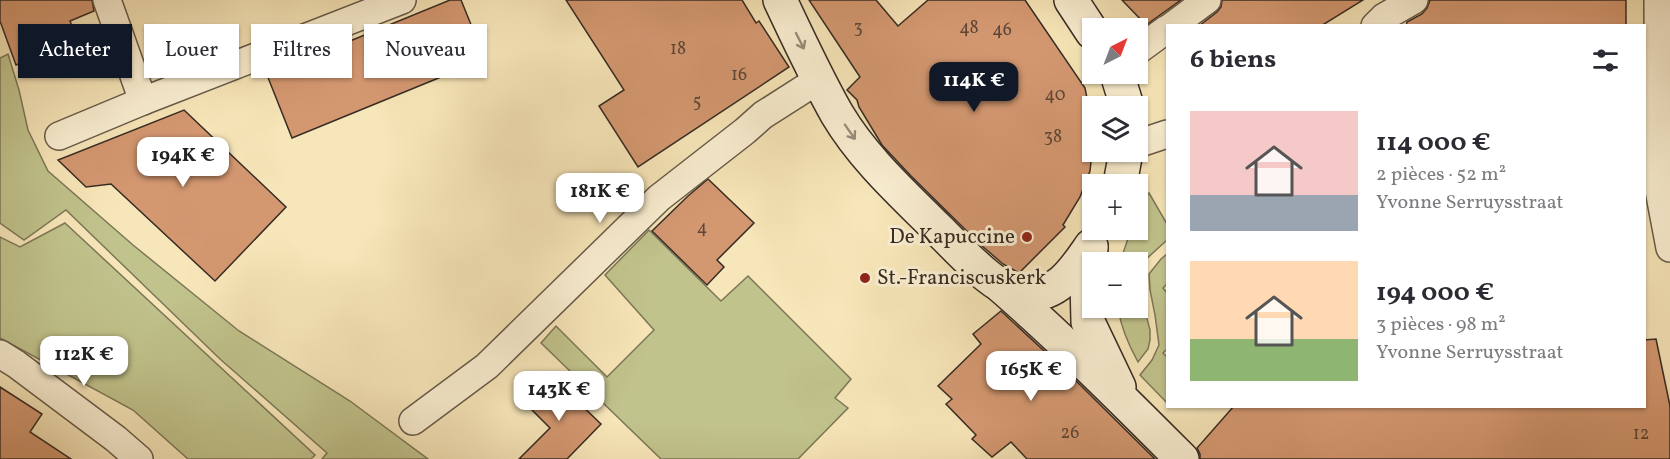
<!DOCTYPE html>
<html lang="fr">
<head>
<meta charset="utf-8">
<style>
  :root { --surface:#fff; --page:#f2f2f3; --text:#2b2b33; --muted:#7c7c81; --accent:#111827 }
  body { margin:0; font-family:Vollkorn,serif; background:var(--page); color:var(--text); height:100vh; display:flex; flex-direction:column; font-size:22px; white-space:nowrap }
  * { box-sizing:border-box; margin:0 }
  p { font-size:20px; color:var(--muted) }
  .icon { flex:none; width:33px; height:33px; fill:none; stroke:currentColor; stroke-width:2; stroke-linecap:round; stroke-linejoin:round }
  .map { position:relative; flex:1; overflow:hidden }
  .sheet { position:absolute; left:1166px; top:24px; width:480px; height:384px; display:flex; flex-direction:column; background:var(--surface); border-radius:0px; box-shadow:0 2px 4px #0004 }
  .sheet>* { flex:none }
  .hud { position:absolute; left:18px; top:24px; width:570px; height:54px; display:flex; gap:12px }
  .needle { width:39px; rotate:42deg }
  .controls { position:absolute; left:1082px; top:18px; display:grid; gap:12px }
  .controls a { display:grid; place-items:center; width:66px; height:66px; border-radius:0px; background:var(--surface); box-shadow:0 2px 4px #0004; font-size:30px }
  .price { position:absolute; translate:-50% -51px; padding:0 14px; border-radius:12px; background:#fff; color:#222; font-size:20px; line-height:39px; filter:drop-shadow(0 2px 3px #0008) }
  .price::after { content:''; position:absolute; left:50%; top:36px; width:18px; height:14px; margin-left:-9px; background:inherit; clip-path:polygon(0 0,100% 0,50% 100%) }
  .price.current { background:var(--accent); color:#fff }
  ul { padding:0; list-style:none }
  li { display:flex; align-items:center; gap:18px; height:150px; padding:0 24px }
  li span { display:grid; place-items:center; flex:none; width:168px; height:120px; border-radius:0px; color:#555 }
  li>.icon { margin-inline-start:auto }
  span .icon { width:72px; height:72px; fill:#fffc; stroke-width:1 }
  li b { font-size:26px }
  h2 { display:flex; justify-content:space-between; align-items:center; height:72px; padding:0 24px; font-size:26px }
  .tag { padding:0 21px; border-radius:0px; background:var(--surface); box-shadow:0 2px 4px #0004; font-size:21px; line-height:54px }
  .tag.current { background:var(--accent); color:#fff }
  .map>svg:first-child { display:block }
  .green { fill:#c1c38c; stroke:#7c7758; stroke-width:1.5 }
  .building { fill:#d49871; stroke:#362b24; stroke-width:1.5 }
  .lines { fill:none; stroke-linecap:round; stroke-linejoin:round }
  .street-casing { stroke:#665a49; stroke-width:30 }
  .secondary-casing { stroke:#362b24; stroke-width:36 }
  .street { stroke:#faefd2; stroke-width:27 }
  .secondary { stroke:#faefd2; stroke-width:33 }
  .oneway { stroke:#988d7b }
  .poi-dot { fill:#8f2418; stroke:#faefd2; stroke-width:2 }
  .labels { text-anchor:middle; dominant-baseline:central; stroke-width:6; stroke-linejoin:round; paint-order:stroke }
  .number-label { font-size:18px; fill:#5e4637 }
  .poi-label { font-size:21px; fill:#362b24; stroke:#faefd2; text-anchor:end }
</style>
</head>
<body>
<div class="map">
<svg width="1670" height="459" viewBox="0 0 1670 459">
  <rect width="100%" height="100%" fill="#f7e6b9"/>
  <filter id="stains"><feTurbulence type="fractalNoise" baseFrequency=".00333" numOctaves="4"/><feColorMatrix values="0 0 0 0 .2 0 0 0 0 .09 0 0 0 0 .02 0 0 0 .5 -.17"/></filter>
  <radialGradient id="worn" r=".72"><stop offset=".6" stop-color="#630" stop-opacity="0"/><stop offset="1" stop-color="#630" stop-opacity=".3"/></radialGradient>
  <!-- green -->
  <g class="green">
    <path d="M 8,54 L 19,90 L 28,130 L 48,171 L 133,245 L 239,331 L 350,401 L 428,459 L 322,459 L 327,453 L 220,359 L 66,210 L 24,240 L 0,223 L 0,58 Z"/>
    <path d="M 1149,193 L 1167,224 L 1167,240 L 1143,262 L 1140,268 L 1140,291 L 1150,330 L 1150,340 L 1148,349 L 1138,362 C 1128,344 1121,328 1118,308 L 1137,308 L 1137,262 L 1120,262 L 1131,230 L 1137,230 C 1137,215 1141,205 1149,193 Z"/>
    <path d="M 65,223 L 315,455 L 311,459 L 188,459 L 133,410 L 0,338 L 0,237 L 20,247 Z"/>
    <path d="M 649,230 L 721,301 L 748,276 L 851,379 L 835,398 L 848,408 L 798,459 L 661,459 L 541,343 L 556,326 L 607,377 L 654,330 L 605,275 Z"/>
    <path d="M 1167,254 L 1167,284 L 1163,288 L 1167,293 L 1167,349 L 1163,353 L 1167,357 L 1167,403 L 1140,375 L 1152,360 L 1159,345 L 1155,315 L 1150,290 L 1149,274 L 1161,259 Z"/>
  </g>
  <!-- building -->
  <g class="building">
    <path d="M 0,0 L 92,0 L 94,11 L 70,21 L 78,41 L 16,65 L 0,21 Z"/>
    <path d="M 450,0 L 461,0 L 485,59 L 292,138 L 267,75 Z"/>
    <path d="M 566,0 L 742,0 L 756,23 L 759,21 L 789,67 L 638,167 L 599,106 L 624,90 Z"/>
    <path d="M 809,0 L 876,0 L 898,26 L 928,0 L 1025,0 L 1085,88 L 1090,113 L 1092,152 L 1090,171 L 1080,197 L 1063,225 L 1065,227 L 1019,273 L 1003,264 L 981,245 L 911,176 L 882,145 L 859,107 L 857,100 L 847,90 L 860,77 Z"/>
    <path d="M 1122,0 L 1181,0 L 1146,25 Z"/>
    <path d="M 1222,0 L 1363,0 L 1321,26 L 1199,26 L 1217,12 L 1221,7 Z"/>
    <path d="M 1430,0 L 1626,0 L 1626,26 L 1406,26 L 1407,22 L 1422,14 L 1427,8 Z"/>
    <path d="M 184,110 L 286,207 L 215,281 L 111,184 L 86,187 L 58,160 Z"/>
    <path d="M 708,179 L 754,223 L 717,260 L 724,267 L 707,285 L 652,231 L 688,196 Z"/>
    <path d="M 1001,311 L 1068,373 L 1155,459 L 1027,459 L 1011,442 L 992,457 L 972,439 L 976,435 L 946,404 L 952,399 L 938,386 L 981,344 L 973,334 Z"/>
    <path d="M 1656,339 L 1670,406 L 1670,459 L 1200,459 L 1200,454 L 1197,448 L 1234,406 L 1644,406 L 1644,340 Z"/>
    <path d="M 550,375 L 601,424 L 567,459 L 519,459 L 550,428 L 524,402 Z"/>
    <path d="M 0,387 L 42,414 L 30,432 L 71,459 L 0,459 Z"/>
  </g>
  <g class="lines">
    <!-- street casing -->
    <g class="street-casing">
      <g id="street">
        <path d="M 107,0 L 143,101"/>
        <path d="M 1658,0 L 1659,190 L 1670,248"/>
        <path d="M 1172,26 L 1207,0"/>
        <path d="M 1375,26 L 1384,17 L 1414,0"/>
        <path d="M 1137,51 L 1167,29"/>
        <path d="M 59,136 L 143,101 L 402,0"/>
        <path d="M 1137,144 L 1167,134"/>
        <path d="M 0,354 L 16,364 L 116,439 L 139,459"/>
        <path d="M 413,421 L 487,366 L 659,198 L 745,131 L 763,115 L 807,87 L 820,81"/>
      </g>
    </g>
    <!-- secondary casing -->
    <g class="secondary-casing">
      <g id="secondary">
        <path d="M 780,0 C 798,38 816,77 837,114 C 863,158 903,194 939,230 C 956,247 979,272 1000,285 C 1005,289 1018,293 1025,294 C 1058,297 1075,269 1091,246"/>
        <path d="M 1071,0 L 1092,32"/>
        <path d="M 1117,74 L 1127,106"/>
        <path d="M 1120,184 L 1126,152"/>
        <path d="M 1091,248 L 1087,280 L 1088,322 L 1119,387"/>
        <path d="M 1001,286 C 1064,341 1123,400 1182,459"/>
      </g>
    </g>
    <!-- street -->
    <use href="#street" class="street"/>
    <!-- secondary -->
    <use href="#secondary" class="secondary"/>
  </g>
  <!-- one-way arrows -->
  <defs><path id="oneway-shaft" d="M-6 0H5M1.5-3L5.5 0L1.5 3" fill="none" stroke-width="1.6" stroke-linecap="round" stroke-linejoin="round" transform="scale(1.5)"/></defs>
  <g class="oneway">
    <use href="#oneway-shaft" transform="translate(800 41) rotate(63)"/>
    <use href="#oneway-shaft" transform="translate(850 132) rotate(55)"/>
  </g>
  <!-- markers -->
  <g class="poi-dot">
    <circle cx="1027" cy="237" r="6"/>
    <circle cx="865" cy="278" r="6"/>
  </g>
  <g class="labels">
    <!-- number labels -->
    <g class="number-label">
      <text x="858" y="28">3</text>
      <text x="969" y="28">48</text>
      <text x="1002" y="30">46</text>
      <text x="678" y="49">18</text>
      <text x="739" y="75">16</text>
      <text x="1055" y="95">40</text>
      <text x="697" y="102">5</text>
      <text x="1053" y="137">38</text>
      <text x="702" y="228">4</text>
      <text x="1070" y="433">26</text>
      <text x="1641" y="434">12</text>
    </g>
    <!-- poi labels -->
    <g class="poi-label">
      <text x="1015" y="237">De Kapuccine</text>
      <text x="877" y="278" text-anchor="start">St.-Franciscuskerk</text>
    </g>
  </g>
  <rect width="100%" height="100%" filter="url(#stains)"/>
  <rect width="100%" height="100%" fill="url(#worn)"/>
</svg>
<div class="controls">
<a><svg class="needle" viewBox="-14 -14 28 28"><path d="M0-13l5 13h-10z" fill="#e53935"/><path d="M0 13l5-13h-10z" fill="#7c7c81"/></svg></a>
<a><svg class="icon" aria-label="layers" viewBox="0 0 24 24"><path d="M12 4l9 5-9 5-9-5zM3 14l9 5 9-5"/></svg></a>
<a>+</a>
<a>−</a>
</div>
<b class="price current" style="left:974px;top:113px">114K €</b>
<b class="price" style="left:183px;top:188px">194K €</b>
<b class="price" style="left:600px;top:224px">181K €</b>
<b class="price" style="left:84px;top:387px">112K €</b>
<b class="price" style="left:1031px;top:402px">165K €</b>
<b class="price" style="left:559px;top:422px">143K €</b>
<div class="hud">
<a class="tag current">Acheter</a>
<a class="tag">Louer</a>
<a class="tag">Filtres</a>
<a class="tag">Nouveau</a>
</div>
<section class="sheet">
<h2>6 biens<svg class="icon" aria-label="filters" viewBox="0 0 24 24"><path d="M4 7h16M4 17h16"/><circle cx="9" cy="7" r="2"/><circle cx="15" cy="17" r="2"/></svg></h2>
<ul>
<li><span style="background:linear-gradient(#f6c9c9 70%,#9aa5b1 0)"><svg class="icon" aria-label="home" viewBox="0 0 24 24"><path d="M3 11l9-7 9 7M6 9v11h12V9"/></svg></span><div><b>114 000 €</b><p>2 pièces · 52 m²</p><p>Yvonne Serruysstraat</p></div></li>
<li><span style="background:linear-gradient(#ffd9b3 65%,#8fb573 0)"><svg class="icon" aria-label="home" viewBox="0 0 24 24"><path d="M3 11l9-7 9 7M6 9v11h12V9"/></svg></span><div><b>194 000 €</b><p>3 pièces · 98 m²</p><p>Yvonne Serruysstraat</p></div></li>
</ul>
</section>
</div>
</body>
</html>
